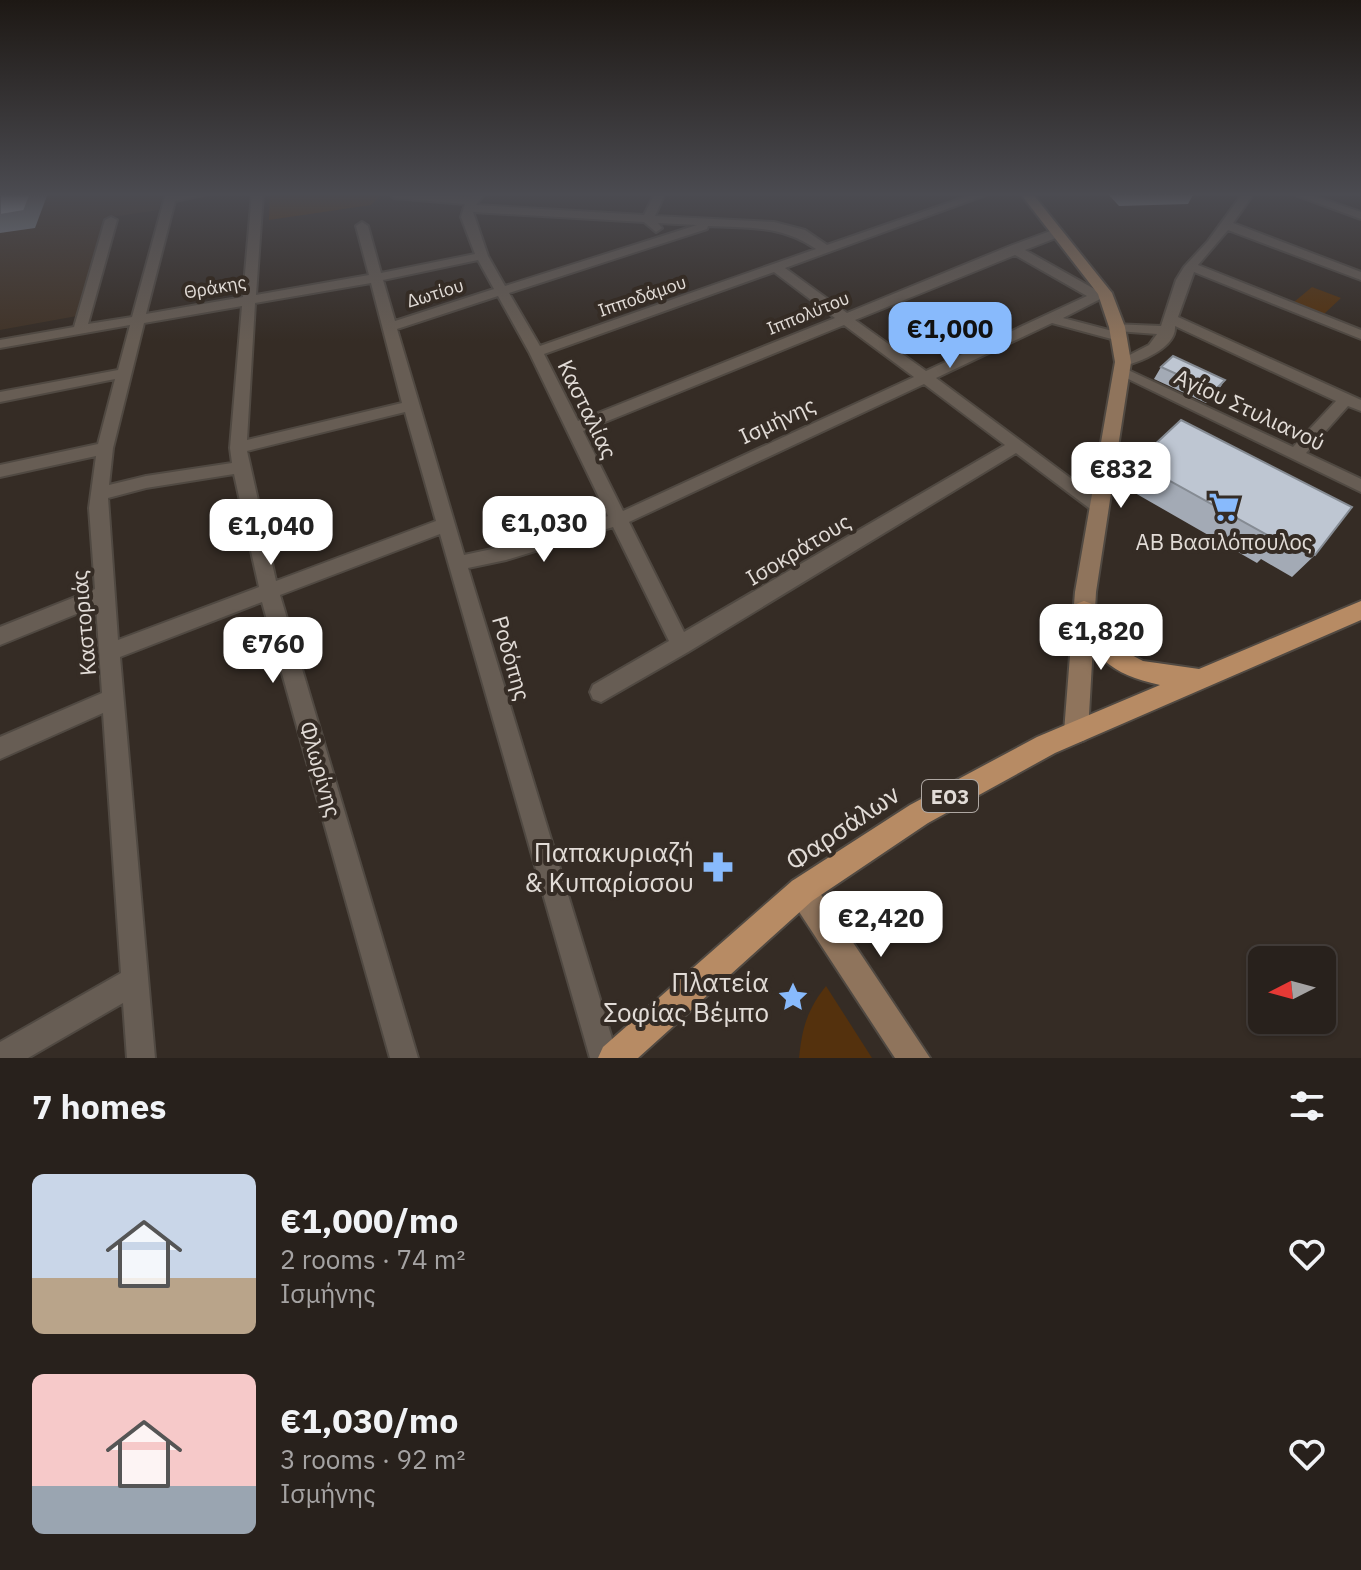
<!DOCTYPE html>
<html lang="en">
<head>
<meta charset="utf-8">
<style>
  :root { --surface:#28211c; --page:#302925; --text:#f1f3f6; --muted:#a5a3a3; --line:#443e3b; --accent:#88bafc }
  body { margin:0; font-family:"IBM Plex Sans",sans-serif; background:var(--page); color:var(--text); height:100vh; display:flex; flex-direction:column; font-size:30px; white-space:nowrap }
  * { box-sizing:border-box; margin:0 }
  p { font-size:26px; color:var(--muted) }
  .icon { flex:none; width:44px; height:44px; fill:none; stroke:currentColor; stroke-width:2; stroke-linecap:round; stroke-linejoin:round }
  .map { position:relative; height:1058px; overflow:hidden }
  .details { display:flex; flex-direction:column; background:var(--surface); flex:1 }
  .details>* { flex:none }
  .needle { width:52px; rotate:264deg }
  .fabs { position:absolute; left:1248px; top:946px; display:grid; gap:16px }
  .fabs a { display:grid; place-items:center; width:88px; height:88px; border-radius:12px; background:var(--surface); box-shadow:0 2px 6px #0004,0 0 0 2px var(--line); font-size:40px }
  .price { position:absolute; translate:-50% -68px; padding:0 18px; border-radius:16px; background:#fff; color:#222; font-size:26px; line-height:52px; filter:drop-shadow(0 2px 4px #0008) }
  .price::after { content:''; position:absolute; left:50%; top:48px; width:24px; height:18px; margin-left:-12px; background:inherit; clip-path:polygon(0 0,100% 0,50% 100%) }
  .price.selected { background:var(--accent); color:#111 }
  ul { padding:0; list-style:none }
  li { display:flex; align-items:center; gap:24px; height:200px; padding:0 32px }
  li span { display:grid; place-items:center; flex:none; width:224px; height:160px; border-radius:12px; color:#555 }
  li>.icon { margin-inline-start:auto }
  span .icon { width:96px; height:96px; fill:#fffc; stroke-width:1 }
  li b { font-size:34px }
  h2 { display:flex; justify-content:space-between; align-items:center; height:96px; padding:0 32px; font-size:34px }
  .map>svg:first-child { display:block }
  .built { fill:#413327 }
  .green { fill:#54310d }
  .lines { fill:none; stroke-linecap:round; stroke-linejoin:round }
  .street-casing { stroke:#504942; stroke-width:4 }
  .secondary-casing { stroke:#504942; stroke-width:4 }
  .primary-casing { stroke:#504942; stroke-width:4 }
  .street { fill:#675d54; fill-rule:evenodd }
  .secondary { fill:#8f745c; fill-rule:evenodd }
  .primary { fill:#b78b64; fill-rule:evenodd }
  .wall { fill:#a3aab5 }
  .shaded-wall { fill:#858b93 }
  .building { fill:#bec6d2; stroke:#858b93; stroke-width:2 }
  .labels { text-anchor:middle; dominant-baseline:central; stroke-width:8; stroke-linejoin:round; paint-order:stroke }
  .far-street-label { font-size:18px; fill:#e2dcd7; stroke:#352c25 }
  .shield { fill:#352c25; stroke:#aea7a2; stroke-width:2 }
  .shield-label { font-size:20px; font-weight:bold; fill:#e2dcd7 }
  .street-label { font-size:22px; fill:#e2dcd7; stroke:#352c25 }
  .poi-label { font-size:22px; fill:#e2dcd7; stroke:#352c25 }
  .near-street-label { font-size:26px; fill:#e2dcd7; stroke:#352c25 }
  .near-poi-label { font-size:26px; fill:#e2dcd7; stroke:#352c25; text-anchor:end }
</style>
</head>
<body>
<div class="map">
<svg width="1361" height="1058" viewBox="0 0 1361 1058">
  <rect width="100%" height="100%" fill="#352c25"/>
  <!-- built -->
  <path class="built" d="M 0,193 L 163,193 L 159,210 L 105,218 L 77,316 L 0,330 Z"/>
  <!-- green -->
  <g class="green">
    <path d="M 270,193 L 383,193 L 371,205 L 269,220 Z"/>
    <path d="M 1312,287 L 1341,298 L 1324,314 L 1294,302 Z"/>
    <path d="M 826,986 L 872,1058 L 799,1058 C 802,1028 807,1010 826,986 Z"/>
  </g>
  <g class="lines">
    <!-- street casing -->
    <g class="street-casing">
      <g id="street">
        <path d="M 166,193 L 213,193 L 175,201 L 146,314 L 243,297 L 252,193 L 263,193 L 256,295 L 369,275 L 356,226 L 362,222 L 368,226 L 381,273 L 475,254 L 461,217 L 465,204 L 394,198 L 388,193 L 471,197 L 475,193 L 485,193 L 476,205 L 644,215 L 655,193 L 665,193 L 655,216 L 774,222 L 805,230 L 827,245 L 977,193 L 991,193 L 785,268 L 847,313 L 1010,246 L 1053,230 L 1061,230 L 1061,236 L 1025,250 L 1098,291 L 1105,289 L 1112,293 L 1063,318 L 1124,334 L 1124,340 L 1119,341 L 1052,323 L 936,378 L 1108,506 L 1099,512 L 1093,511 L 1016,453 L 688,652 L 601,702 L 593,699 L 590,692 L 593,685 L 669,641 L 613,527 L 506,560 L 468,568 L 618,1058 L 590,1058 L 440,534 L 280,595 L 418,1058 L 390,1058 L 262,602 L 120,657 L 155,1058 L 127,1058 L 123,1003 L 28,1058 L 0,1058 L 0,1042 L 121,973 L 103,713 L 0,759 L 0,737 L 102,693 L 96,606 L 0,645 L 0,627 L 95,589 L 89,508 L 96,456 L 0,477 L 0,465 L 98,444 L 115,379 L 0,402 L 0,392 L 118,370 L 130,325 L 0,348 L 0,340 L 74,327 L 105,220 L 111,217 L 117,220 L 88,324 L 132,317 ZM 473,212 L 644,222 L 656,232 L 662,228 L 658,223 L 697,225 L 505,286 L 488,256 ZM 708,226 C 748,228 782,225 816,249 L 540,346 L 509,293 L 707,229 ZM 1015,255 L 1087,296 L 926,371 L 855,320 ZM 478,260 L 494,289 L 395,321 L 383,280 ZM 774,272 L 835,318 L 578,421 L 544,354 ZM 371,283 L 402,403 L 247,440 L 255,303 ZM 498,296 L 529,352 L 608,516 L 506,546 L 464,555 L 397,329 ZM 242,306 L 230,448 L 232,463 L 146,476 L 109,485 L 113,448 L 144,323 ZM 844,325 L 914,377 L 623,511 L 583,431 ZM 924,384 L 1005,445 L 684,632 L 629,522 ZM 405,412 L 436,521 L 276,581 L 247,451 ZM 234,474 L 259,587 L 118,640 L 108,498 L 146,488 Z"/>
        <path d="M 1243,193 L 1254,193 L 1233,223 L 1361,272 L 1361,280 L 1228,230 L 1198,265 L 1361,330 L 1361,339 L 1194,272 L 1178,317 L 1361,400 L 1361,411 L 1348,406 L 1306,453 L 1361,479 L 1361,492 L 1114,372 L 1121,367 L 1126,369 L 1293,447 L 1336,401 L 1175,326 C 1177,347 1141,362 1123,366 L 1116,362 L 1149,345 L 1157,334 L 1117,331 L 1112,330 L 1112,324 L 1161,326 L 1176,280 L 1184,267 L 1208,241 Z"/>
        <path d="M 1290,193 L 1305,193 L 1361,212 L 1361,219 Z"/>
      </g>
    </g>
    <!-- secondary casing -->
    <g class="secondary-casing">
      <g id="secondary">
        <path d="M 1020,193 L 1032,193 L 1112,293 L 1125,327 L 1131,362 L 1096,592 L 1088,732 L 1085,740 L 1076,743 L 1067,740 L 1064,732 L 1075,592 L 1115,362 L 1109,327 L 1098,294 Z"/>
        <path d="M 802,877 L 812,881 L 930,1058 L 895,1058 L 792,901 L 788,891 L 792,881 Z"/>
      </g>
    </g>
    <!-- primary casing -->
    <g class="primary-casing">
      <path id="primary" d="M 1084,601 L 1092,604 L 1101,625 L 1122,650 L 1143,661 L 1199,669 L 1361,601 L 1361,620 L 1055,753 L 928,823 L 812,901 L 638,1058 L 598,1058 L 603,1047 L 792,881 L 910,805 L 1037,737 L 1160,685 C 1110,674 1092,657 1073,610 L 1076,604 Z"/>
    </g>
    <!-- street -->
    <use href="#street" class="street"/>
    <!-- secondary -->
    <use href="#secondary" class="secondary"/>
    <!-- primary -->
    <use href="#primary" class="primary"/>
  </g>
  <!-- wall -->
  <g class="wall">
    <path d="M 1107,193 L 1194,193 L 1188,204 L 1119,206 Z"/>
    <path d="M 1161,367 L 1225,380 L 1217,392 L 1206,403 L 1154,379 Z"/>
    <path d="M 1181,420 L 1315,555 L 1292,577 L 1261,559 L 1257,563 L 1121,485 L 1136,462 Z"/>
  </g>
  <!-- shaded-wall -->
  <g class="shaded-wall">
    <path d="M 31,193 L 48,193 L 35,228 L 0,233 L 0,215 Z"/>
    <path d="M 1225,380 L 1217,392 L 1206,403 L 1214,391 Z"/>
  </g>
  <!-- building -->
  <g class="building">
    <path d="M 0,193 L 31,193 L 24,211 L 0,215 Z"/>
    <path d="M 1173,356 L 1225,380 L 1214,391 L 1161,367 Z"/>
    <path d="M 1181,420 L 1352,507 L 1315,555 L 1282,537 L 1278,541 L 1136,462 Z"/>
  </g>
  <!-- sky -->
  <linearGradient id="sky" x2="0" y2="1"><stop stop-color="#1d1814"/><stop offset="0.57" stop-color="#4b4b51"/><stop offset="1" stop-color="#4b4b51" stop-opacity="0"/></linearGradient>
  <rect width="1361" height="341" fill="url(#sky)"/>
  <!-- icons -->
  <defs>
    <g id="supermarket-bare" transform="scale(2.4)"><path d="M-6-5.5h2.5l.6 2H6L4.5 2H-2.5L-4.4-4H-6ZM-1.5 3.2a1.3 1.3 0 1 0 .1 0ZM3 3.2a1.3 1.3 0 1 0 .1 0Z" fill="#88bafc" stroke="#352c25" stroke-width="2.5" paint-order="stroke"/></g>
    <g id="pharmacy-bare" transform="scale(2.4)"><path d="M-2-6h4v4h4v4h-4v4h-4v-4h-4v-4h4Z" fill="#88bafc" stroke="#352c25" stroke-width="2.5" paint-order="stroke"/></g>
    <g id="sight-bare" transform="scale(2.4)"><path d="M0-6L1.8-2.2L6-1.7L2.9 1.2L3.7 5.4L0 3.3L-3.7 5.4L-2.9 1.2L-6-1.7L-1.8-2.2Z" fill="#88bafc" stroke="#352c25" stroke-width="2.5" paint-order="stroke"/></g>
  </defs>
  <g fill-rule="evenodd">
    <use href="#supermarket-bare" x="1224" y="507"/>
    <use href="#pharmacy-bare" x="718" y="867"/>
    <use href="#sight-bare" x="793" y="997"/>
  </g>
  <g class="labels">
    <!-- far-street labels -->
    <g class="far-street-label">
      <text transform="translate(215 287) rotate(-10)">Θράκης</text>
      <text transform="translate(435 293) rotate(-17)">Δωτίου</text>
      <text transform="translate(642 296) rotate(-19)">Ιπποδάμου</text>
      <text transform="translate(808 313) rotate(-22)">Ιππολύτου</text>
    </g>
    <!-- shield labels -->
    <rect class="shield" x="922" y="780" width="56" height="32" rx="6"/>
    <g class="shield-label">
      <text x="950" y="796">ΕΟ3</text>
    </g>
    <!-- street labels -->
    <g class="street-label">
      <text transform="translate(588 409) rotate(64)">Κασταλίας</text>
      <text transform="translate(1250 409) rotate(25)">Αγίου Στυλιανού</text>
      <text transform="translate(777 420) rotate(-25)">Ισμήνης</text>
      <text transform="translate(798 549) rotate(-31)">Ισοκράτους</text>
      <text transform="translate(83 623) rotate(-95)">Καστοριάς</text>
      <text transform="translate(512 658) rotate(74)">Ροδόπης</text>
      <text transform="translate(321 769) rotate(74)">Φλωρίνης</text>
    </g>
    <!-- poi labels -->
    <g class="poi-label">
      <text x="1224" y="541">ΑΒ Βασιλόπουλος</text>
    </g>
    <!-- near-street labels -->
    <g class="near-street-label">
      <text transform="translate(842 827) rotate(-34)">Φαρσάλων</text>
    </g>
    <!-- near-poi labels -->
    <g class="near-poi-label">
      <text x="694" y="852">Παπακυριαζή<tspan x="694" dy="30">&amp; Κυπαρίσσου</tspan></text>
      <text x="769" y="982">Πλατεία<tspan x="769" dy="30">Σοφίας Βέμπο</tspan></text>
    </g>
  </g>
</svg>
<div class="fabs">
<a><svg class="needle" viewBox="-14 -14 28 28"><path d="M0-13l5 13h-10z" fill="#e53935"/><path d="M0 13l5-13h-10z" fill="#a5a3a3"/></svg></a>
</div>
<b class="price selected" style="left:950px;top:370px">€1,000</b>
<b class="price" style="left:1121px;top:510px">€832</b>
<b class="price" style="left:544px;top:564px">€1,030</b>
<b class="price" style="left:271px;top:567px">€1,040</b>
<b class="price" style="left:1101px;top:672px">€1,820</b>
<b class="price" style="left:273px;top:685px">€760</b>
<b class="price" style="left:881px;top:959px">€2,420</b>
</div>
<section class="details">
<h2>7 homes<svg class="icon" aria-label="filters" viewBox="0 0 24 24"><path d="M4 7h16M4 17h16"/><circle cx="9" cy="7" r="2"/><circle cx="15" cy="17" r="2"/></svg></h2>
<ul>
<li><span style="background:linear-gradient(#c9d6e8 65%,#b9a48a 0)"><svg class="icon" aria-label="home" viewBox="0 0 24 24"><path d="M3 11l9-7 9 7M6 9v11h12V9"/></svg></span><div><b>€1,000/mo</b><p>2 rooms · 74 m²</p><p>Ισμήνης</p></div><svg class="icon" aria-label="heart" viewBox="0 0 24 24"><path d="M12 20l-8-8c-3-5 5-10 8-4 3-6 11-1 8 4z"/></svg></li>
<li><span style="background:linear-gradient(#f6c9c9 70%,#9aa5b1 0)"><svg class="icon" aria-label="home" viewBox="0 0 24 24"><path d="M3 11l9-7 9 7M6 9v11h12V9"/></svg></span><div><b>€1,030/mo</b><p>3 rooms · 92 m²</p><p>Ισμήνης</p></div><svg class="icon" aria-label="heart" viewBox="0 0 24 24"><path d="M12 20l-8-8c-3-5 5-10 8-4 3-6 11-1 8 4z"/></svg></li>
</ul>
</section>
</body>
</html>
